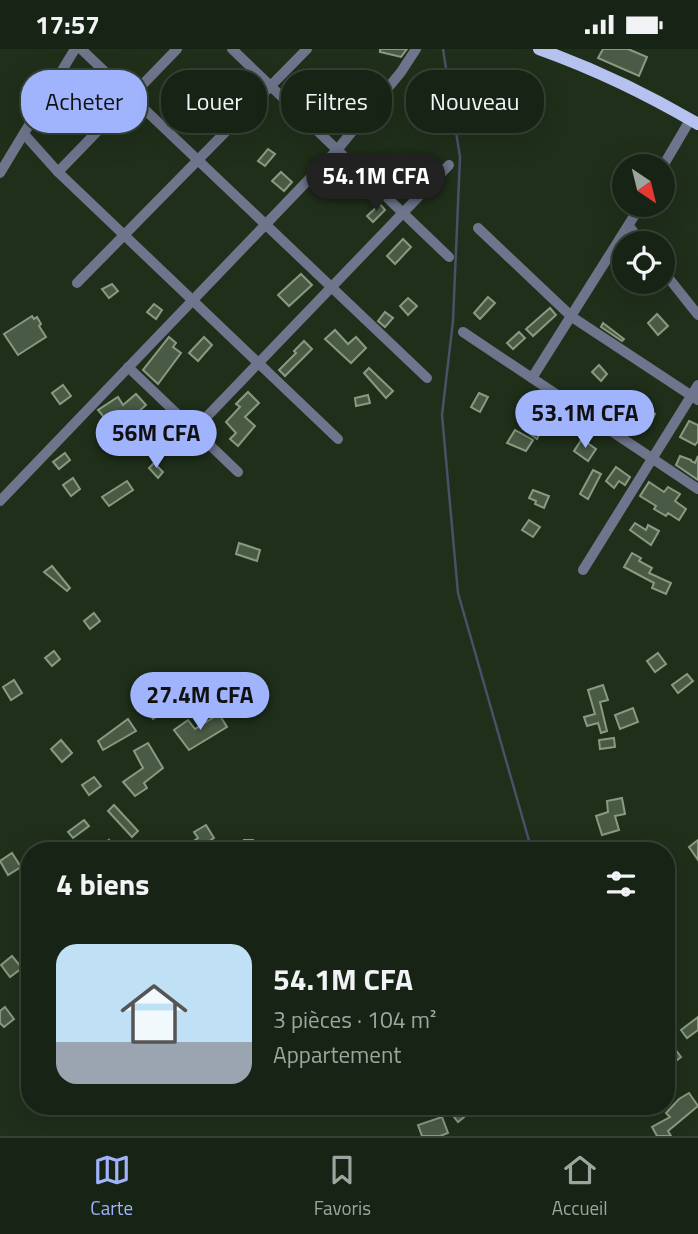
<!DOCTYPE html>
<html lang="fr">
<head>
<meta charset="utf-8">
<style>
  :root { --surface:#172314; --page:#242f22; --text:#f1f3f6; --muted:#9ea4a0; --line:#364034; --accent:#a0b3fd }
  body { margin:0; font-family:"Titillium Web",sans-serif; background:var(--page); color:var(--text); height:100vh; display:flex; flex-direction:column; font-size:26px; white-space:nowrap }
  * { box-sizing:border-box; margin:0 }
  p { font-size:23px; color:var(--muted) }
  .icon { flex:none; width:38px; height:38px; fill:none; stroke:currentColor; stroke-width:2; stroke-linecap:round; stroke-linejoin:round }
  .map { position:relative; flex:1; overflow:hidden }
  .side { position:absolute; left:21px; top:793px; width:654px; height:273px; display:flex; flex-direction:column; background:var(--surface); border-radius:28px; box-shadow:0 7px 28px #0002,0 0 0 2px var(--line) }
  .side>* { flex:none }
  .banner { position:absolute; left:21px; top:21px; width:656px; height:63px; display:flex; gap:14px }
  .needle { width:46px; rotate:145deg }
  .fabs { position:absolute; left:612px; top:105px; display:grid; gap:14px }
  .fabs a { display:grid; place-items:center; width:63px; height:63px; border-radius:50%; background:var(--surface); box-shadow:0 7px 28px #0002,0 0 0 2px var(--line); font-size:35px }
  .price { position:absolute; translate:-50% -60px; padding:0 16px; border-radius:24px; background:var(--accent); color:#111; font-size:23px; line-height:46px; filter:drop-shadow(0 2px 4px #0008) }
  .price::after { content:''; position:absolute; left:50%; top:42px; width:21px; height:16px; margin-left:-10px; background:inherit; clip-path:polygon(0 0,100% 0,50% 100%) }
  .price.on { background:#222; color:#fff }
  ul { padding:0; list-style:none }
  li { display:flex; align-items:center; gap:21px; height:175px; padding:0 35px }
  li span { display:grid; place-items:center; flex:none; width:196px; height:140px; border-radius:21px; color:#555 }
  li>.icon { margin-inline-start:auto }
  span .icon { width:84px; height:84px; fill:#fffc; stroke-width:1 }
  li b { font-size:30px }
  h2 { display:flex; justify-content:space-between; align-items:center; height:84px; padding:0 35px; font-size:30px }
  .tag { padding:0 24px; border-radius:28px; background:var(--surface); box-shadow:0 7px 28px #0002,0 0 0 2px var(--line); font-size:24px; line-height:63px }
  .tag.on { background:var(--accent); color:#111 }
  .status { display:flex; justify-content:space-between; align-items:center; height:49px; padding:0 35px; background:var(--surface); direction:ltr }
  .status svg { height:19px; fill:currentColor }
  .tab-bar { display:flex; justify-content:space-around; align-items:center; height:98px; border-top:2px solid var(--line); background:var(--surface); font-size:19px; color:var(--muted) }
  .tab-bar a { display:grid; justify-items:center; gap:4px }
  .tab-bar .on { color:var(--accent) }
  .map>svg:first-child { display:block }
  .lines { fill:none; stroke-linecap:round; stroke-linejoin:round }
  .stream { stroke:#495068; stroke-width:2.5 }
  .building { fill:#4a5b45; stroke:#889b82; stroke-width:2 }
  .minor { stroke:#6f758c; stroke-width:10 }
  .major { stroke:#b5c2f0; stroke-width:12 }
</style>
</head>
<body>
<div class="status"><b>17:57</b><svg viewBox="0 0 49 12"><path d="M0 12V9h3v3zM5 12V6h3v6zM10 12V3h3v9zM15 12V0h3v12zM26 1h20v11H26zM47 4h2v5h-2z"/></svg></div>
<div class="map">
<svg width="698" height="1087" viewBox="0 0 698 1087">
  <rect width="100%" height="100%" fill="#1f2f1a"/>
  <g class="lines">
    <!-- stream -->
    <path class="stream" d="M 443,0 L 460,108 L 453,272 L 442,366 L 458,544 L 532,802"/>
  </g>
  <!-- building -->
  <g class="building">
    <path d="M 380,0 L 407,0 L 401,8 L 380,3 Z"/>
    <path d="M 603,0 L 628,0 L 647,8 L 639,27 L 598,9 Z"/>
    <path d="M 359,31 L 372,45 L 357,58 L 344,44 Z"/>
    <path d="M 330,32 L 342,39 L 338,46 L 326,39 Z"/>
    <path d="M 112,40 L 120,48 L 110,58 L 102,48 Z"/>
    <path d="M 268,100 L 275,105 L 265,117 L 258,112 Z"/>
    <path d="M 281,123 L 292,133 L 284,142 L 272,132 Z"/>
    <path d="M 380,155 L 385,161 L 373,173 L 367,167 Z"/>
    <path d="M 403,190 L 411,198 L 395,215 L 387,207 Z"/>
    <path d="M 301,225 L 312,236 L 289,257 L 278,246 Z"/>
    <path d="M 112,235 L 118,242 L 109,249 L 102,240 Z"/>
    <path d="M 488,248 L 495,254 L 480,270 L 474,264 Z"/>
    <path d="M 408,249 L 417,257 L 408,266 L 400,257 Z"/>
    <path d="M 154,255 L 162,261 L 156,270 L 147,263 Z"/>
    <path d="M 550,259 L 556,266 L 533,287 L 526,280 Z"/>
    <path d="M 385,263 L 393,269 L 385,278 L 378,272 Z"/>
    <path d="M 657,265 L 668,277 L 658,286 L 648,274 Z"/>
    <path d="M 32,267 L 34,270 L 37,268 L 41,275 L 39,277 L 46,288 L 18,306 L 4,285 Z"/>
    <path d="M 603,274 L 624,290 L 622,292 L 601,278 Z"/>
    <path d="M 335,281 L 348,295 L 356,288 L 366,299 L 351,314 L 325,290 Z"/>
    <path d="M 519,283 L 525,289 L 513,300 L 507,294 Z"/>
    <path d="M 169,288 L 176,294 L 173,298 L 181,304 L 158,335 L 143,321 Z"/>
    <path d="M 204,288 L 212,296 L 198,312 L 189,304 Z"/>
    <path d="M 304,292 L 312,300 L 285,327 L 279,321 L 296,304 L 294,302 Z"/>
    <path d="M 599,316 L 607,325 L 601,332 L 592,323 Z"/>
    <path d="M 369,319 L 393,342 L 386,349 L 364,324 Z"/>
    <path d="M 63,336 L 71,347 L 60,355 L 52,344 Z"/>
    <path d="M 248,343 L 259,354 L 245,368 L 255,377 L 238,397 L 230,390 L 236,384 L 226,373 L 240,358 L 236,355 Z"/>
    <path d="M 479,344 L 488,348 L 480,363 L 471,358 Z"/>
    <path d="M 136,345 L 146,356 L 116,383 L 98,361 L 118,348 L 123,356 Z"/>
    <path d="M 368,346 L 370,354 L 356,357 L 355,349 Z"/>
    <path d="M 638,355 L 655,365 L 651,373 L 633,362 Z"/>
    <path d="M 540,362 L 549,366 L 537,390 L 530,385 Z"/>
    <path d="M 156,371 L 165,380 L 155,389 L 147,381 Z"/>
    <path d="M 689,372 L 698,376 L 698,392 L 695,396 L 680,388 Z"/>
    <path d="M 515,381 L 533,391 L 526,402 L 507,394 Z"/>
    <path d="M 582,390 L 596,400 L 588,412 L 574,402 Z"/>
    <path d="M 65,404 L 70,411 L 59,420 L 53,413 Z"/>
    <path d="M 680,407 L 691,411 L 691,412 L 695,414 L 698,407 L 698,431 L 676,416 Z"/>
    <path d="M 154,414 L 163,423 L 158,429 L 149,419 Z"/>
    <path d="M 616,418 L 630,428 L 625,436 L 619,432 L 614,439 L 606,432 Z"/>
    <path d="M 593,421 L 601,425 L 588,450 L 580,445 Z"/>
    <path d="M 73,429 L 80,440 L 71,447 L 63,436 Z"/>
    <path d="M 127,432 L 133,441 L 109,457 L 102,448 Z"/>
    <path d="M 649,433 L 664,443 L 668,438 L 680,445 L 675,452 L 686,460 L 679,471 L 668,464 L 666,467 L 654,460 L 656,457 L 640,447 Z"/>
    <path d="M 533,441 L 549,447 L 544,459 L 535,455 L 536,452 L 529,449 Z"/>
    <path d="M 529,471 L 540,478 L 533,488 L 522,481 Z"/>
    <path d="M 635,474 L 646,481 L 648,476 L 659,482 L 651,496 L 630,481 Z"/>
    <path d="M 239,494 L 260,501 L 257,512 L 236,505 Z"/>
    <path d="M 632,504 L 641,509 L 639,512 L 652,519 L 649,524 L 671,534 L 666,545 L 652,539 L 654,534 L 624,518 Z"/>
    <path d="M 52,517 L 70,539 L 67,542 L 44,523 Z"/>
    <path d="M 94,564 L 100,572 L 90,580 L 84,572 Z"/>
    <path d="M 54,602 L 60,610 L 52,617 L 45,609 Z"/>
    <path d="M 658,604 L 666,615 L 655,623 L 647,612 Z"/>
    <path d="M 687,625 L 693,632 L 678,644 L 672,636 Z"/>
    <path d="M 14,631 L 22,644 L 11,651 L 3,638 Z"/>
    <path d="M 603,636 L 608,651 L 600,653 L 607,682 L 601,684 L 598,674 L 587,677 L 584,668 L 595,665 L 588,641 Z"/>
    <path d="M 158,650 L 166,662 L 153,670 L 145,658 Z"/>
    <path d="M 633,659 L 638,673 L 620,680 L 615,666 Z"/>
    <path d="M 219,665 L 227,678 L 189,701 L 174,681 L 188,671 L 195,680 Z"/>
    <path d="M 128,670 L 136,682 L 103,701 L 98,692 Z"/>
    <path d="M 614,689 L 615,698 L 600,700 L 599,691 Z"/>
    <path d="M 61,691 L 72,704 L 62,713 L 51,700 Z"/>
    <path d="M 148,694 L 163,719 L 144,734 L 147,739 L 135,747 L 123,733 L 143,719 L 134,702 Z"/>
    <path d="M 94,728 L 101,737 L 89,746 L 82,736 Z"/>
    <path d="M 622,749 L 625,765 L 615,767 L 619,781 L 602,786 L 596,767 L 608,763 L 607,752 Z"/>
    <path d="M 114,756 L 138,782 L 132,788 L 108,762 Z"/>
    <path d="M 84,771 L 89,777 L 73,789 L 68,783 Z"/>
    <path d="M 206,776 L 214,789 L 194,802 L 179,802 L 198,789 L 194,783 Z"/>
    <path d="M 109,791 L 116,802 L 92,802 Z"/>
    <path d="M 244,791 L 253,791 L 254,802 L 244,802 Z"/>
    <path d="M 698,791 L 698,811 L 689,798 Z"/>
    <path d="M 12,804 L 21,818 L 8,826 L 0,812 Z"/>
    <path d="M 12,907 L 22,919 L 10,928 L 1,916 Z"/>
    <path d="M 5,958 L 14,970 L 4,978 L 0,974 L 0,962 Z"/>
    <path d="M 698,968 L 698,981 L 687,989 L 681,981 Z"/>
    <path d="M 667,989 L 681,1008 L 667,1019 Z"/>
    <path d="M 689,1044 L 698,1057 L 668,1082 L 671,1087 L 657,1087 L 652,1078 L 670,1068 L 666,1064 L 679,1050 Z"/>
    <path d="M 458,1057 L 465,1057 L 470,1063 L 458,1073 L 450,1063 Z"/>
    <path d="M 442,1068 L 448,1084 L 440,1087 L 422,1087 L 418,1076 Z"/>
  </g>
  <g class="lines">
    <!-- minor -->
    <g class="minor">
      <path d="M 81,0 L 427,329"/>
      <path d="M 232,0 L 449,208"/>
      <path d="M 24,85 L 58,123 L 338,390"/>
      <path d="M 663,117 L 690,71"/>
      <path d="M 58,123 L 177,0"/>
      <path d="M 0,124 L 75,0"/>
      <path d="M 629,177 L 642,194"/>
      <path d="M 478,179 L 572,268 L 698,351"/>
      <path d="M 663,222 L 698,266"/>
      <path d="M 77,234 L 307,0"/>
      <path d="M 463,283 L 698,440"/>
      <path d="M 128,318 L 238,423"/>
      <path d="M 532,329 L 641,156"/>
      <path d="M 194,381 L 449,116"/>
      <path d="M 0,452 L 337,101 L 401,23 L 416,0"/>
      <path d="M 583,521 L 698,336"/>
    </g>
    <!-- major -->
    <path class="major" d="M 539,0 C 595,20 647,45 698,75"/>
  </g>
</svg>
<div class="fabs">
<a><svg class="needle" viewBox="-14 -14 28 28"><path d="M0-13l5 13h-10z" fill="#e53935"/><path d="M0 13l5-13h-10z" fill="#9ea4a0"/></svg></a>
<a><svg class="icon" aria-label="locate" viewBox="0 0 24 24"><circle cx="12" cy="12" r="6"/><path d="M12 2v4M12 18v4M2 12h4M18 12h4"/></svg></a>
</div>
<b class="price on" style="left:376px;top:164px">54.1M CFA</b>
<b class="price" style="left:585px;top:401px">53.1M CFA</b>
<b class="price" style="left:156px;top:421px">56M CFA</b>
<b class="price" style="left:200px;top:683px">27.4M CFA</b>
<div class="banner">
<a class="tag on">Acheter</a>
<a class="tag">Louer</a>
<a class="tag">Filtres</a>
<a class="tag">Nouveau</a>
</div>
<section class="side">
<h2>4 biens<svg class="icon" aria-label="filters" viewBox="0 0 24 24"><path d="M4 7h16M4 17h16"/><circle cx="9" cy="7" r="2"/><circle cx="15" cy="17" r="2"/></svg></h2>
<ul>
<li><span style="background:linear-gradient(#bfe0f5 70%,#9aa5b1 0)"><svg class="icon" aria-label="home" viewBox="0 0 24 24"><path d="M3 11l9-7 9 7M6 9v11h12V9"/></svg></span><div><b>54.1M CFA</b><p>3 pièces · 104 m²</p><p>Appartement</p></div></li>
</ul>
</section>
</div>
<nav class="tab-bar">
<a class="on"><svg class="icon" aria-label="map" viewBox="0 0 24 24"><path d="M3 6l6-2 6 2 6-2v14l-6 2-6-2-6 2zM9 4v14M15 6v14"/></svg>Carte</a>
<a><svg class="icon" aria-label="saved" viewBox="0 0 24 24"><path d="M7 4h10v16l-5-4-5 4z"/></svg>Favoris</a>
<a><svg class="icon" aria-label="home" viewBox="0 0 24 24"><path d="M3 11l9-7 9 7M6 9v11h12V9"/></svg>Accueil</a>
</nav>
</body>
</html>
